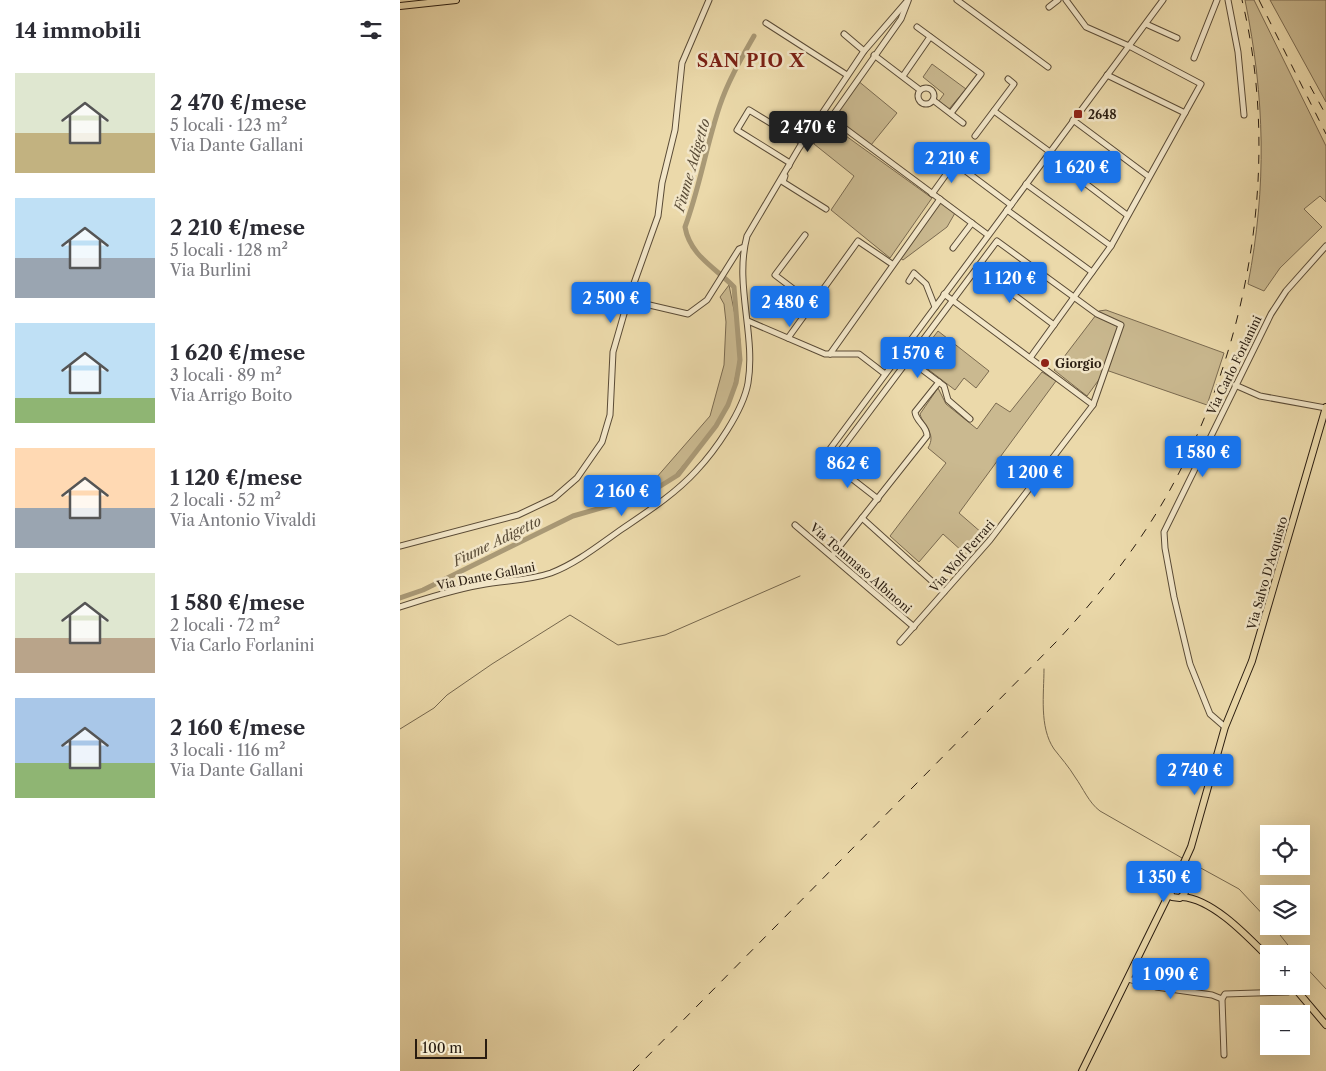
<!DOCTYPE html>
<html lang="it">
<head>
<meta charset="utf-8">
<style>
  :root { --surface:#fff; --page:#f2f2f3; --text:#2b2b33; --muted:#7c7c81; --accent:#1a73e8 }
  body { margin:0; font-family:"Libre Caslon Text",serif; background:var(--page); color:var(--text); height:100vh; display:flex; flex-direction:column; font-size:19px; white-space:nowrap }
  * { box-sizing:border-box; margin:0 }
  p { font-size:16px; color:var(--muted) }
  .icon { flex:none; width:28px; height:28px; fill:none; stroke:currentColor; stroke-width:2; stroke-linecap:round; stroke-linejoin:round }
  .map { position:relative; flex:1; overflow:hidden }
  .panel { display:flex; flex-direction:column; background:var(--surface); width:400px }
  .panel>* { flex:none }
  .fabs { position:absolute; left:860px; top:825px; display:grid; gap:10px }
  .fabs a { display:grid; place-items:center; width:50px; height:50px; border-radius:0px; background:var(--surface); box-shadow:0 5px 20px #0002; font-size:25px }
  .scale { position:absolute; left:15px; bottom:12px; width:72px; box-sizing:border-box; padding-left:5px; border:2px solid #291c10; border-top:0; font-size:14px; line-height:18px; white-space:nowrap; color:#291c10; -webkit-text-stroke:4px #f2e6c8; paint-order:stroke }
  .price { position:absolute; translate:-50% -42px; padding:0 11px; border-radius:5px; background:var(--accent); color:#fff; font-size:16px; line-height:32px; filter:drop-shadow(0 1px 2px #0008) }
  .price::after { content:''; position:absolute; left:50%; top:30px; width:15px; height:11px; margin-left:-8px; background:inherit; clip-path:polygon(0 0,100% 0,50% 100%) }
  .price.selected { background:#222; color:#fff }
  ul { padding:0; list-style:none }
  li { display:flex; align-items:center; gap:15px; height:125px; padding:0 15px }
  li span { display:grid; place-items:center; flex:none; width:140px; height:100px; border-radius:0px; color:#555 }
  li>.icon { margin-inline-start:auto }
  span .icon { width:60px; height:60px; fill:#fffc; stroke-width:1 }
  li b { font-size:21px }
  h2 { display:flex; justify-content:space-between; align-items:center; height:60px; padding:0 15px; font-size:21px }
  main { display:flex; flex:1; min-height:0 }
  .map>svg:first-child { display:block }
  .green { fill:#cab990; stroke:#7a6a50 }
  .lines { fill:none; stroke-linecap:round; stroke-linejoin:round }
  .stream { stroke:#76674d; stroke-width:1 }
  .canal { stroke:#a99976; stroke-width:5 }
  .minor-casing { stroke:#5a4b36; stroke-width:7 }
  .major-casing { stroke:#291c10; stroke-width:8 }
  .minor { stroke:#f2e6c8; stroke-width:5 }
  .major { stroke:#ebd9aa; stroke-width:6 }
  .rail { stroke:#291c10; stroke-width:1; stroke-dasharray:9 9; stroke-linecap:butt }
  .poi-dot { fill:#8f2418; stroke:#f2e6c8; stroke-width:2 }
  .labels { text-anchor:middle; dominant-baseline:central; stroke-width:5; stroke-linejoin:round; paint-order:stroke }
  .poi-label { font-size:12px; font-weight:bold; fill:#291c10; stroke:#f2e6c8; text-anchor:start }
  .street-label { font-size:12px; fill:#291c10; stroke:#f2e6c8 }
  .water-label { font-size:14px; font-style:italic; fill:#5c4e39; stroke:#f2e6c8 }
  .district-label { font-size:18px; font-weight:bold; letter-spacing:1px; fill:#7a1f14; stroke:#f2e6c8 }
</style>
</head>
<body>
<main>
<section class="panel">
<h2>14 immobili<svg class="icon" aria-label="filters" viewBox="0 0 24 24"><path d="M4 7h16M4 17h16"/><circle cx="9" cy="7" r="2"/><circle cx="15" cy="17" r="2"/></svg></h2>
<ul>
<li><span style="background:linear-gradient(#dfe7d0 60%,#c2b280 0)"><svg class="icon" aria-label="home" viewBox="0 0 24 24"><path d="M3 11l9-7 9 7M6 9v11h12V9"/></svg></span><div><b>2 470 €/mese</b><p>5 locali · 123 m²</p><p>Via Dante Gallani</p></div></li>
<li><span style="background:linear-gradient(#bfe0f5 60%,#9aa5b1 0)"><svg class="icon" aria-label="home" viewBox="0 0 24 24"><path d="M3 11l9-7 9 7M6 9v11h12V9"/></svg></span><div><b>2 210 €/mese</b><p>5 locali · 128 m²</p><p>Via Burlini</p></div></li>
<li><span style="background:linear-gradient(#bfe0f5 75%,#8fb573 0)"><svg class="icon" aria-label="home" viewBox="0 0 24 24"><path d="M3 11l9-7 9 7M6 9v11h12V9"/></svg></span><div><b>1 620 €/mese</b><p>3 locali · 89 m²</p><p>Via Arrigo Boito</p></div></li>
<li><span style="background:linear-gradient(#ffd9b3 60%,#9aa5b1 0)"><svg class="icon" aria-label="home" viewBox="0 0 24 24"><path d="M3 11l9-7 9 7M6 9v11h12V9"/></svg></span><div><b>1 120 €/mese</b><p>2 locali · 52 m²</p><p>Via Antonio Vivaldi</p></div></li>
<li><span style="background:linear-gradient(#dfe7d0 65%,#b9a48a 0)"><svg class="icon" aria-label="home" viewBox="0 0 24 24"><path d="M3 11l9-7 9 7M6 9v11h12V9"/></svg></span><div><b>1 580 €/mese</b><p>2 locali · 72 m²</p><p>Via Carlo Forlanini</p></div></li>
<li><span style="background:linear-gradient(#a9c7e8 65%,#8fb573 0)"><svg class="icon" aria-label="home" viewBox="0 0 24 24"><path d="M3 11l9-7 9 7M6 9v11h12V9"/></svg></span><div><b>2 160 €/mese</b><p>3 locali · 116 m²</p><p>Via Dante Gallani</p></div></li>
</ul>
</section>
<div class="map">
<svg width="926" height="1071" viewBox="0 0 926 1071">
  <rect width="100%" height="100%" fill="#ebd9aa"/>
  <filter id="stains"><feTurbulence type="fractalNoise" baseFrequency=".004" numOctaves="4"/><feColorMatrix values="0 0 0 0 .2 0 0 0 0 .09 0 0 0 0 .02 0 0 0 .5 -.17"/></filter>
  <radialGradient id="worn" r=".72"><stop offset=".6" stop-color="#630" stop-opacity="0"/><stop offset="1" stop-color="#630" stop-opacity=".3"/></radialGradient>
  <!-- green -->
  <g class="green">
    <path d="M 845,0 L 854,0 L 926,146 L 926,202 L 920,196 L 904,209 L 922,227 L 880,268 L 864,291 L 848,284 C 867,186 865,98 845,0 Z"/>
    <path d="M 870,0 L 926,0 L 926,102 Z"/>
    <path d="M 532,64 L 566,89 L 549,109 L 539,101 L 544,94 L 523,77 Z"/>
    <path d="M 457,80 L 497,113 L 471,145 L 432,117 Z"/>
    <path d="M 428,123 L 532,198 L 490,258 L 431,210 L 454,176 L 414,144 Z"/>
    <path d="M 540,202 L 555,213 L 547,227 L 503,260 L 500,258 Z"/>
    <path d="M 329,285 L 340,340 L 338,365 L 330,403 L 317,425 L 271,480 L 225,497 L 256,478 L 310,416 L 324,365 L 326,322 L 324,304 L 320,297 Z"/>
    <path d="M 706,310 L 824,353 L 807,405 L 706,370 L 687,396 L 654,370 L 699,311 Z"/>
    <path d="M 538,331 L 589,371 L 576,388 L 564,378 L 555,390 L 516,360 Z"/>
    <path d="M 642,372 L 656,381 L 559,513 L 590,540 L 572,560 L 543,534 L 519,562 L 490,536 L 546,463 L 528,448 C 537,433 523,426 520,414 L 538,388 L 546,404 L 577,429 L 596,403 L 610,412 Z"/>
  </g>
  <g class="lines">
    <!-- stream -->
    <g class="stream">
      <path d="M 644,669 C 644,694 639,727 654,749 C 661,758 669,767 675,777 C 683,788 689,803 700,811 L 782,858"/>
      <path d="M 0,729 L 34,708 L 47,695 L 92,664 L 170,615 L 218,645 L 265,635 L 400,576"/>
      <path d="M 788,861 L 839,889 L 869,921"/>
      <path d="M 873,926 L 895,954"/>
      <path d="M 901,962 L 926,989"/>
    </g>
    <!-- canal -->
    <path class="canal" d="M 0,598 L 23,590 L 173,516 L 246,495 L 278,475 L 316,426 L 328,405 L 336,383 L 340,360 L 334,287 C 316,268 290,256 285,227 C 300,187 306,146 320,105 C 328,81 341,59 354,36"/>
    <!-- minor casing -->
    <g class="minor-casing">
      <g id="minor">
        <path d="M 557,0 L 648,67"/>
        <path d="M 828,0 L 838,52 L 844,115"/>
        <path d="M 649,7 L 658,0"/>
        <path d="M 366,23 L 447,75"/>
        <path d="M 746,24 L 777,38"/>
        <path d="M 517,27 L 581,74 L 551,113"/>
        <path d="M 444,34 L 464,51"/>
        <path d="M 474,55 L 520,90"/>
        <path d="M 794,58 L 817,0"/>
        <path d="M 707,75 L 785,113"/>
        <path d="M 503,76 L 530,37"/>
        <circle cx="526" cy="96" r="8"/>
        <path d="M 533,100 L 563,123"/>
        <path d="M 594,111 L 650,152"/>
        <path d="M 431,118 L 588,235"/>
        <path d="M 673,120 L 748,176"/>
        <path d="M 575,136 L 614,84 L 608,79"/>
        <path d="M 405,140 L 412,141 L 431,118 L 501,19 L 508,1"/>
        <path d="M 648,155 L 727,215"/>
        <path d="M 389,166 L 390,163 L 337,130 L 349,110 L 403,143"/>
        <path d="M 563,169 L 611,205"/>
        <path d="M 385,176 L 383,182 L 426,209"/>
        <path d="M 626,184 L 711,246"/>
        <path d="M 532,194 L 555,162"/>
        <path d="M 607,210 L 692,272"/>
        <path d="M 405,235 L 375,275 L 412,303"/>
        <path d="M 553,248 L 572,223"/>
        <path d="M 577,267 L 654,325"/>
        <path d="M 509,281 L 514,273 L 526,284 L 535,307"/>
        <path d="M 544,294 L 693,405"/>
        <path d="M 228,300 L 288,314 L 307,300 L 339,249 L 344,247"/>
        <path d="M 348,321 L 425,354 L 459,354 L 485,374"/>
        <path d="M 388,338 L 458,241 L 492,264"/>
        <path d="M 500,353 L 544,386 L 548,400 L 570,419"/>
        <path d="M 430,354 L 540,199"/>
        <path d="M 630,358 L 711,246 L 801,84 L 729,46 L 686,27 L 666,0"/>
        <path d="M 835,385 L 860,396 L 926,408"/>
        <path d="M 431,463 L 597,241 L 697,314 L 721,325 L 693,405 L 590,540 L 500,642"/>
        <path d="M 478,499 L 424,457 L 763,0"/>
        <path d="M 462,518 L 544,592"/>
        <path d="M 395,525 L 514,627"/>
        <path d="M 0,546 L 118,515 L 154,498 L 177,478 L 202,442 L 210,415 L 213,352 L 228,300 L 258,216 L 262,183 L 275,130 L 282,63 L 309,0"/>
        <path d="M 432,556 L 527,436 C 527,425 516,422 515,412 L 539,382"/>
        <path d="M 0,607 C 27,598 53,590 80,585 C 104,580 128,581 151,573 C 177,563 199,545 222,529 C 247,512 275,494 296,471 C 315,451 343,411 348,383 C 356,335 334,284 347,236 L 399,148 L 464,51 L 508,0"/>
        <path d="M 825,727 L 810,714 L 790,664 L 774,597 L 765,548 L 764,532 L 871,314 L 886,291 L 926,246"/>
        <path d="M 728,979 L 756,987 L 812,995 L 822,999"/>
        <path d="M 824,1055 L 822,999 L 825,994 L 888,992 L 896,989"/>
      </g>
    </g>
    <!-- major casing -->
    <g class="major-casing">
      <g id="major">
        <path d="M 0,6 L 56,0"/>
        <path d="M 782,867 C 785,879 792,888 780,898 L 772,897 L 770,892 L 777,878 L 781,877 L 786,880"/>
        <path d="M 777,878 L 791,847 L 825,727 L 852,661 L 926,407"/>
        <path d="M 782,897 C 813,899 848,937 869,958"/>
        <path d="M 893,986 L 926,1025"/>
        <path d="M 682,1071 L 770,892"/>
      </g>
    </g>
    <!-- minor -->
    <use href="#minor" class="minor"/>
    <!-- major -->
    <use href="#major" class="major"/>
    <!-- rail -->
    <g class="rail">
      <path d="M 859,0 L 926,134"/>
      <path d="M 910,86 L 926,115"/>
      <path d="M 233,1071 L 657,641 C 698,597 736,549 766,497 C 849,350 882,165 842,0"/>
    </g>
  </g>
  <!-- markers -->
  <g class="poi-dot">
    <rect x="673" y="109" width="10" height="10" rx="2.5"/>
    <circle cx="645" cy="363" r="5"/>
  </g>
  <g class="labels">
    <!-- poi labels -->
    <g class="poi-label">
      <text x="688" y="114">2648</text>
      <text x="655" y="363">Giorgio</text>
    </g>
    <!-- street labels -->
    <g class="street-label">
      <text transform="translate(834 365) rotate(-64)">Via Carlo Forlanini</text>
      <text transform="translate(562 556) rotate(-49)">Via Wolf Ferrari</text>
      <text transform="translate(461 568) rotate(41)">Via Tommaso Albinoni</text>
      <text transform="translate(867 573) rotate(-74)">Via Salvo D'Acquisto</text>
      <text transform="translate(86 576) rotate(-11)">Via Dante Gallani</text>
    </g>
    <!-- water labels -->
    <g class="water-label">
      <text transform="translate(292 165) rotate(-74)">Fiume Adigetto</text>
      <text transform="translate(97 541) rotate(-26)">Fiume Adigetto</text>
    </g>
    <!-- district labels -->
    <g class="district-label">
      <text x="351" y="61">SAN PIO X</text>
    </g>
  </g>
  <rect width="100%" height="100%" filter="url(#stains)"/>
  <rect width="100%" height="100%" fill="url(#worn)"/>
</svg>
<div class="fabs">
<a><svg class="icon" aria-label="locate" viewBox="0 0 24 24"><circle cx="12" cy="12" r="6"/><path d="M12 2v4M12 18v4M2 12h4M18 12h4"/></svg></a>
<a><svg class="icon" aria-label="layers" viewBox="0 0 24 24"><path d="M12 4l9 5-9 5-9-5zM3 14l9 5 9-5"/></svg></a>
<a>+</a>
<a>−</a>
</div>
<div class="scale">100 m</div>
<b class="price selected" style="left:408px;top:153px">2 470 €</b>
<b class="price" style="left:552px;top:184px">2 210 €</b>
<b class="price" style="left:682px;top:193px">1 620 €</b>
<b class="price" style="left:610px;top:304px">1 120 €</b>
<b class="price" style="left:211px;top:324px">2 500 €</b>
<b class="price" style="left:390px;top:328px">2 480 €</b>
<b class="price" style="left:518px;top:379px">1 570 €</b>
<b class="price" style="left:803px;top:478px">1 580 €</b>
<b class="price" style="left:448px;top:489px">862 €</b>
<b class="price" style="left:635px;top:498px">1 200 €</b>
<b class="price" style="left:222px;top:517px">2 160 €</b>
<b class="price" style="left:795px;top:796px">2 740 €</b>
<b class="price" style="left:764px;top:903px">1 350 €</b>
<b class="price" style="left:771px;top:1000px">1 090 €</b>
</div>
</main>
</body>
</html>
